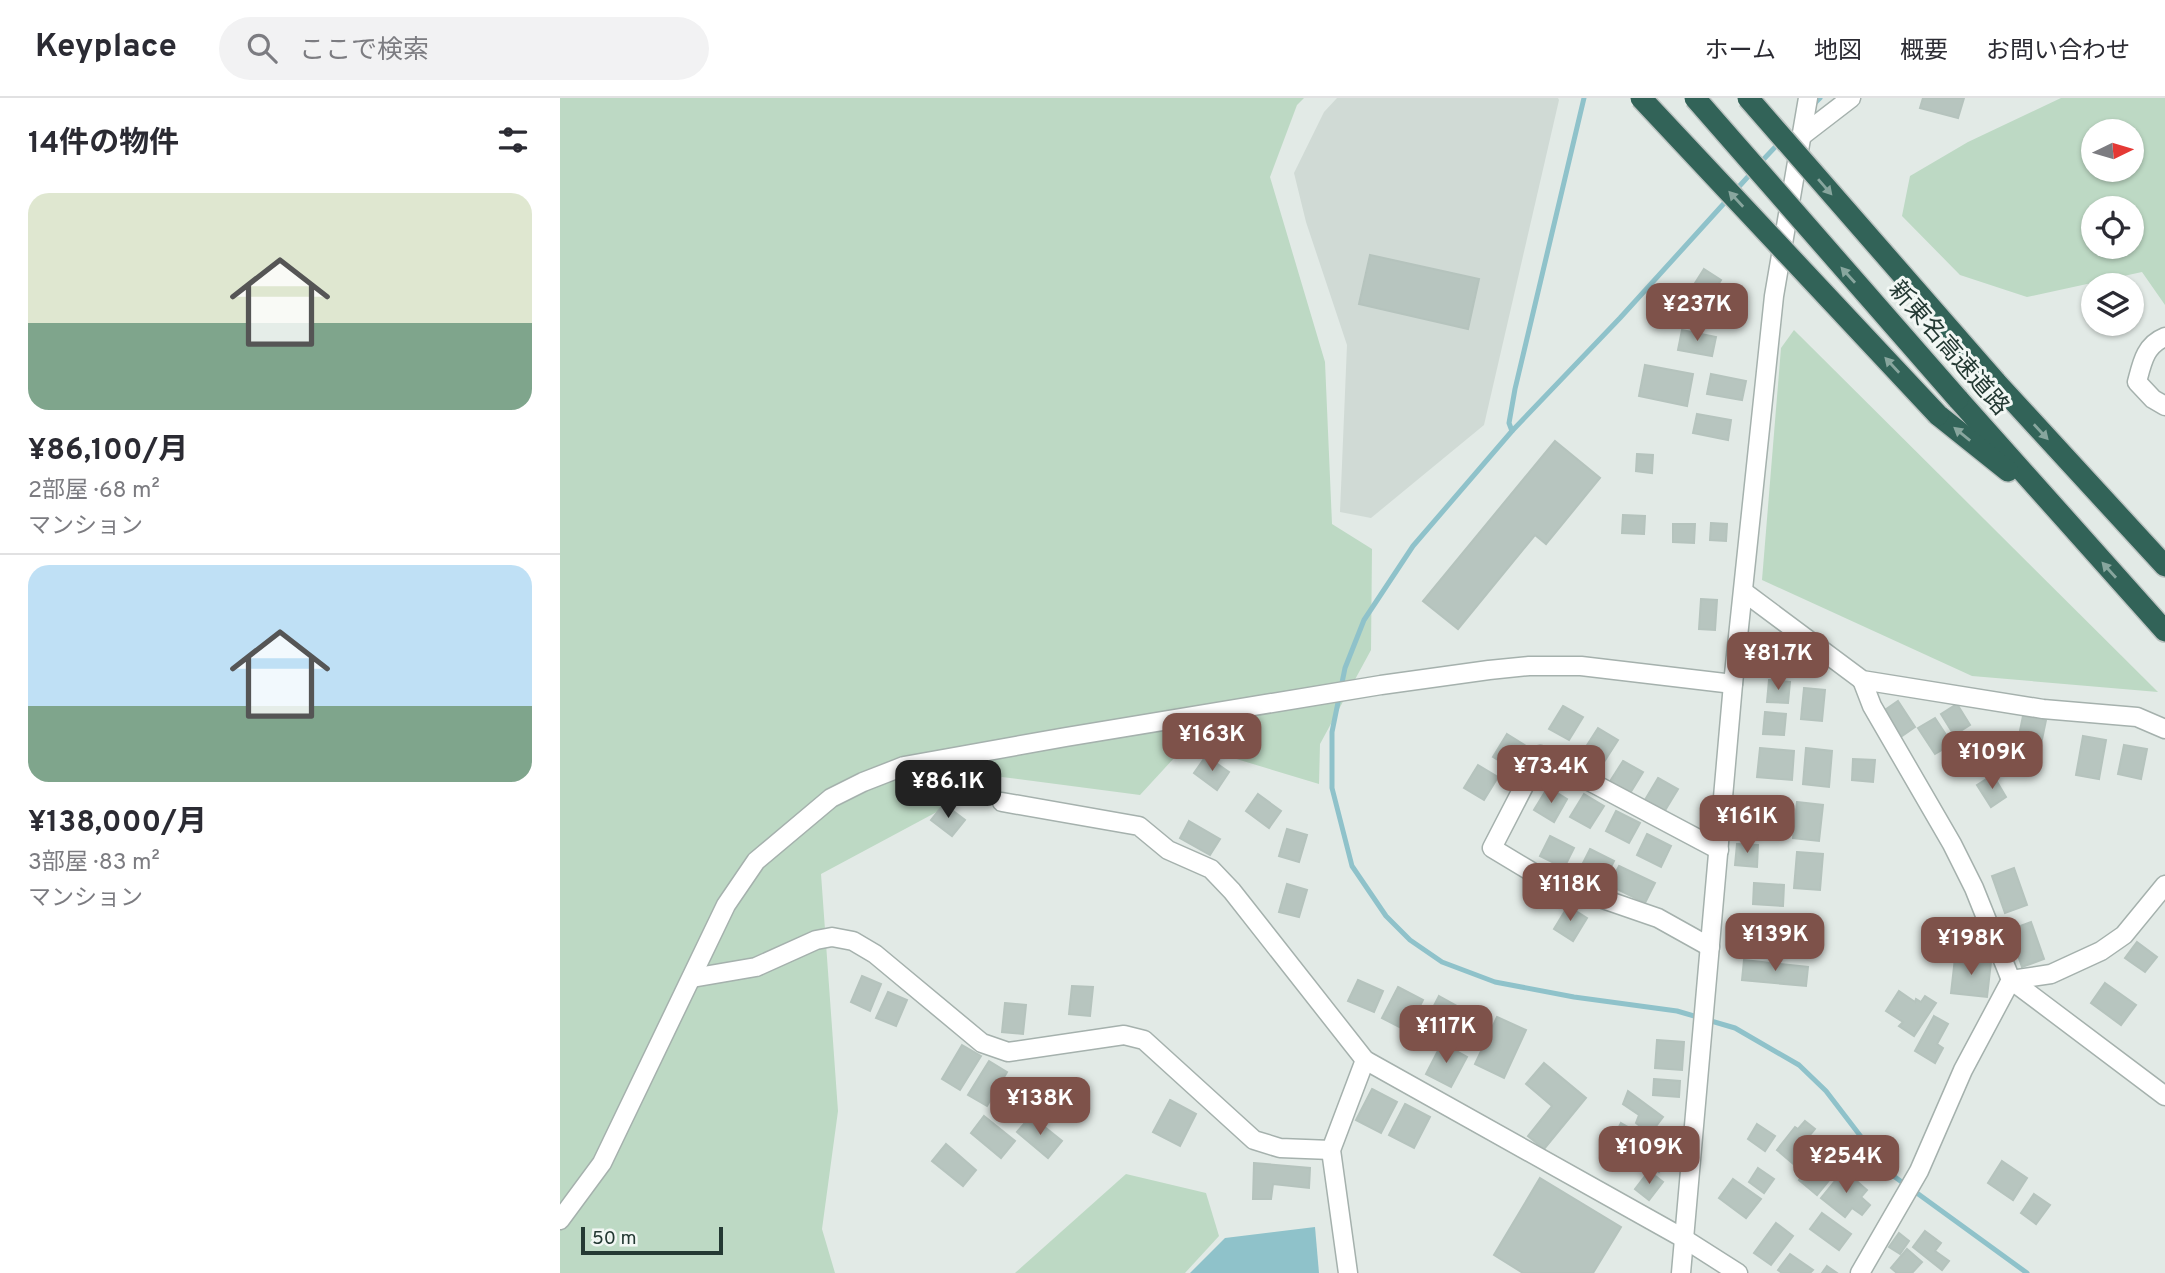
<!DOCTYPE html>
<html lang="ja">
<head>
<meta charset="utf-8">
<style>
  :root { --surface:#fff; --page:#f2f2f3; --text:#2b2b33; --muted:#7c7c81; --line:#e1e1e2; --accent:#7e524a }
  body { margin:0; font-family:Overpass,"Noto Sans JP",sans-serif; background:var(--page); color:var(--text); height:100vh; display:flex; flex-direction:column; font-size:26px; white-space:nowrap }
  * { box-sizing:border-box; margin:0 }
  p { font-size:23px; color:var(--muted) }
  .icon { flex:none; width:38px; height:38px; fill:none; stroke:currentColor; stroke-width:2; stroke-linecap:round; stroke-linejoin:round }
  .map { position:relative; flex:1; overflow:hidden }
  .sheet { display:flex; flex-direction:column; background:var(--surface); width:560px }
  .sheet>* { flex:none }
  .needle { width:46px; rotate:85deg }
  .tools { position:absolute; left:1521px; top:21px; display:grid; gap:14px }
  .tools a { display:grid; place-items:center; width:63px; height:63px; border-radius:50%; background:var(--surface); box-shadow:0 2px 5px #0004; font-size:35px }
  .scale { position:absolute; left:21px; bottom:18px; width:142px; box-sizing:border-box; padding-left:7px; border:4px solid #243933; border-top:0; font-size:19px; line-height:24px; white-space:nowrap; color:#243933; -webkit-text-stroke:5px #f2f7f4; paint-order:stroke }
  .price { position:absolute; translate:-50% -60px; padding:0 16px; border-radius:14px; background:var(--accent); color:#fff; font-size:23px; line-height:46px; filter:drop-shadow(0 2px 4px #0008) }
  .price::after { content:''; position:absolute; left:50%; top:42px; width:21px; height:16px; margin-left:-10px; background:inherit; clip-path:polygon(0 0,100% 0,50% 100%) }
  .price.on { background:#222; color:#fff }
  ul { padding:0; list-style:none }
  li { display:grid; align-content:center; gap:14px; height:371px; padding:0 28px }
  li+li { border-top:2px solid var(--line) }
  li span { display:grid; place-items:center; height:217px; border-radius:21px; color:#555 }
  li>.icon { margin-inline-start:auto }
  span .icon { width:126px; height:126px; fill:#fffc; stroke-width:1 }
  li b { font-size:30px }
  h2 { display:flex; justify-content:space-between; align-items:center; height:84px; padding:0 28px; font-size:30px }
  header { display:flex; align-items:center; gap:42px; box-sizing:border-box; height:98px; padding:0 35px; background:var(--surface); border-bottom:2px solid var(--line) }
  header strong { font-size:33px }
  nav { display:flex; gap:38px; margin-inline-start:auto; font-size:24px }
  .search { width:490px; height:63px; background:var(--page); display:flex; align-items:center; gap:18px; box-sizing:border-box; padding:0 24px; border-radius:38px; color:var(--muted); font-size:26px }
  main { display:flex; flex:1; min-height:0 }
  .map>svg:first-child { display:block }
  .built { fill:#d0dad5 }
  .green { fill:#bdd9c4; fill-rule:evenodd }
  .water { fill:#8fc2ca }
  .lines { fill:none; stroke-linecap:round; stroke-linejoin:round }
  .stream { stroke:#8fc2ca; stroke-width:5 }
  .building { fill:#b7c5bf; stroke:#b5c3bd; stroke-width:2 }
  .minor-casing { stroke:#a5b1ad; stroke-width:21 }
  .highway-casing { stroke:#bdc4c2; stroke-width:24 }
  .minor { stroke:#fff; stroke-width:18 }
  .highway { stroke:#326358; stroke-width:21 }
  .highway-bridge-casing { stroke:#bdc4c2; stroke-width:24; stroke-linecap:butt }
  .highway-bridge { stroke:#326358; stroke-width:21 }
  .oneway { fill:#88a69e }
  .labels { text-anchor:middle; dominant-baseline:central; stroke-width:6; stroke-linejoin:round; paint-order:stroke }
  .street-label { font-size:24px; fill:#243933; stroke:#f2f7f4 }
</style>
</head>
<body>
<header>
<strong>Keyplace</strong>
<div class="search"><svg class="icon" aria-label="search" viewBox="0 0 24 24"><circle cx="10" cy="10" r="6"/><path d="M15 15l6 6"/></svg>ここで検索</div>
<nav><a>ホーム</a><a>地図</a><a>概要</a><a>お問い合わせ</a></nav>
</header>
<main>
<section class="sheet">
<h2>14件の物件<svg class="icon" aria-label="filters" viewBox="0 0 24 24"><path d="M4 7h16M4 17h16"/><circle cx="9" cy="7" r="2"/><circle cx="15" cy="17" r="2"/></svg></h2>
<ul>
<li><span style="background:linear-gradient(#dfe7d0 60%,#7fa58c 0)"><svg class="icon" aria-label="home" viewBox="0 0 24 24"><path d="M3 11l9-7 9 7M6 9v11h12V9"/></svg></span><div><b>¥86,100/月</b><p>2部屋 · 68 m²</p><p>マンション</p></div></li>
<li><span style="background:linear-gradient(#bfe0f5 65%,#7fa58c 0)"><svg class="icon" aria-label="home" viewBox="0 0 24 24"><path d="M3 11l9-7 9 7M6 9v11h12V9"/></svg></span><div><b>¥138,000/月</b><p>3部屋 · 83 m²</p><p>マンション</p></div></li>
</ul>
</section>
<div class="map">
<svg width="1605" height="1175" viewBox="0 0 1605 1175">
  <rect width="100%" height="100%" fill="#e2eae6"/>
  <!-- built -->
  <path class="built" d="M 777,0 L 998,0 L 999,2 L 924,327 L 811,420 L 780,414 L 787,247 L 746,124 L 734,75 L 764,14 Z"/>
  <!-- green -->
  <g class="green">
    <path d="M 0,0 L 744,0 L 737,7 L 710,79 L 765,264 L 772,426 L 812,451 L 811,552 L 760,646 L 759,686 L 627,646 L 580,697 L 442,679 L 261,776 L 278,1013 L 262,1131 L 275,1175 L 0,1175 Z"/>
    <path d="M 1501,0 L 1605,0 L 1605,207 L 1582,174 L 1467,199 L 1400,177 L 1342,118 L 1350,78 L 1408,44 ZM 1572,33 L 1572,72 L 1533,72 L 1533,33 ZM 1572,110 L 1572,149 L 1533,149 L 1533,110 Z"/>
    <path d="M 1234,232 L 1598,594 L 1412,578 L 1202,482 L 1221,250 Z"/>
    <path d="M 566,1076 L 646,1095 L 659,1138 L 625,1175 L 455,1175 Z"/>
  </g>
  <!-- water -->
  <path class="water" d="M 755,1129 L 759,1175 L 630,1175 L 665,1140 Z"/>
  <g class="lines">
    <!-- stream -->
    <g class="stream">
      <path d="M 1252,8 L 1260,0"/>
      <path d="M 1200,65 L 1220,44"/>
      <path d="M 1175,93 L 1194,72"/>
      <path d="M 1168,101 L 1060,220 L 952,333 L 853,448 L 804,522 L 785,570 L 772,634 L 772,690 L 792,768 L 826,818 L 850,842 L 882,864 L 935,884 L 1014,899 L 1117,913 L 1175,930 L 1239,967 L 1266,993 L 1328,1074 L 1467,1175"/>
      <path d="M 952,333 L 949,325 L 955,291 L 1024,0"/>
    </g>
  </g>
  <!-- building -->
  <g class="building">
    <path d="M 1363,0 L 1404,0 L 1398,20 L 1360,10 Z"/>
    <path d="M 810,157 L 919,181 L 908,231 L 799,206 Z"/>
    <path d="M 1144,171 L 1161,182 L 1147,204 L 1130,193 Z"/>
    <path d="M 1122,232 L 1156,239 L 1152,258 L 1118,252 Z"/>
    <path d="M 1085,267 L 1133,276 L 1127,308 L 1079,298 Z"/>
    <path d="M 1151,276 L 1186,283 L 1182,302 L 1147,296 Z"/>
    <path d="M 1137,316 L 1171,322 L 1168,342 L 1133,335 Z"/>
    <path d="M 995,343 L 1040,380 L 986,446 L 975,437 L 898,531 L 863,503 Z"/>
    <path d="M 1077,356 L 1093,357 L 1092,375 L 1076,373 Z"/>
    <path d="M 1063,417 L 1085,418 L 1084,436 L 1062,435 Z"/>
    <path d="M 1151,425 L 1167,426 L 1166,443 L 1150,442 Z"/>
    <path d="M 1113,426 L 1135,426 L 1134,445 L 1113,444 Z"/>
    <path d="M 1141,501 L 1157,502 L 1155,532 L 1139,531 Z"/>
    <path d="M 1209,543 L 1230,545 L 1229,566 L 1207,565 Z"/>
    <path d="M 1209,582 L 1230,584 L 1228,605 L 1207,604 Z"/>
    <path d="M 1244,590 L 1265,592 L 1262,623 L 1241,621 Z"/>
    <path d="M 1338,603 L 1355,629 L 1339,640 L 1322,614 Z"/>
    <path d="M 1397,606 L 1410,627 L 1394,637 L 1381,616 Z"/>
    <path d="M 1003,608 L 1023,619 L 1009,642 L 989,631 Z"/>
    <path d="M 1205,614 L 1226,616 L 1224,637 L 1203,636 Z"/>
    <path d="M 1463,618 L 1486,622 L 1478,661 L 1455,657 Z"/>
    <path d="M 1375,620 L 1392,646 L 1375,656 L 1358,630 Z"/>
    <path d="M 1038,630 L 1058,642 L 1044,664 L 1024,652 Z"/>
    <path d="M 947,636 L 966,648 L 953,671 L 933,659 Z"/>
    <path d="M 1523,638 L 1546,642 L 1539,681 L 1516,677 Z"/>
    <path d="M 1564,647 L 1587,651 L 1581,681 L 1558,676 Z"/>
    <path d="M 1200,650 L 1234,653 L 1232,682 L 1197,679 Z"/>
    <path d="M 1246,650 L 1272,653 L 1269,689 L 1243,686 Z"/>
    <path d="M 646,658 L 669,674 L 657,692 L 634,675 Z"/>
    <path d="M 1293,661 L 1315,662 L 1313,684 L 1292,682 Z"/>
    <path d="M 1063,663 L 1083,674 L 1069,697 L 1049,685 Z"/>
    <path d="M 918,667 L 938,679 L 924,702 L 904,690 Z"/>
    <path d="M 1433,677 L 1446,699 L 1431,709 L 1417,687 Z"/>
    <path d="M 1098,680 L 1118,691 L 1104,714 L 1085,702 Z"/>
    <path d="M 988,689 L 1007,701 L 994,724 L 974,712 Z"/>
    <path d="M 698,696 L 721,713 L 709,730 L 686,713 Z"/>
    <path d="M 1024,696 L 1044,708 L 1030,730 L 1010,719 Z"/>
    <path d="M 1181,698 L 1203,700 L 1201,721 L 1180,720 Z"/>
    <path d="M 1237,704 L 1263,707 L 1259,743 L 1233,740 Z"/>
    <path d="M 384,706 L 405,722 L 392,738 L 371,722 Z"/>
    <path d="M 1056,713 L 1080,725 L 1069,745 L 1046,733 Z"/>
    <path d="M 629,723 L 660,741 L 650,757 L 620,740 Z"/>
    <path d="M 727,731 L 747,737 L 739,764 L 719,758 Z"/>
    <path d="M 1087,736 L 1111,748 L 1101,769 L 1077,757 Z"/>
    <path d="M 990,738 L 1014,750 L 1004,770 L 980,758 Z"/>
    <path d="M 1177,746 L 1198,747 L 1197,769 L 1175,767 Z"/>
    <path d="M 1030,751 L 1054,763 L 1044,783 L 1020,771 Z"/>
    <path d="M 1237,754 L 1263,756 L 1260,792 L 1234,790 Z"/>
    <path d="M 1059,768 L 1095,785 L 1085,805 L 1049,787 Z"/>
    <path d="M 1454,770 L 1467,807 L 1445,815 L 1432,778 Z"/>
    <path d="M 1194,785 L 1224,787 L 1223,808 L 1193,806 Z"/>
    <path d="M 727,786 L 747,792 L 739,819 L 719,814 Z"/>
    <path d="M 1008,808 L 1027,820 L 1013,843 L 994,831 Z"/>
    <path d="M 1225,816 L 1252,818 L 1248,854 L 1222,851 Z"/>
    <path d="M 1471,824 L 1484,861 L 1462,869 L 1449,832 Z"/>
    <path d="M 1577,844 L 1597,859 L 1585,874 L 1565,860 Z"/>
    <path d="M 1395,860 L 1431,864 L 1427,899 L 1391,895 Z"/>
    <path d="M 1184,862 L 1248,869 L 1246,888 L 1182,882 Z"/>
    <path d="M 302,878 L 321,886 L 310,913 L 291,904 Z"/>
    <path d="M 798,882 L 823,893 L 814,914 L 788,903 Z"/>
    <path d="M 1545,885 L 1576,907 L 1561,927 L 1531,905 Z"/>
    <path d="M 512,888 L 533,889 L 530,918 L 509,916 Z"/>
    <path d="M 838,889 L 863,902 L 847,933 L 822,920 Z"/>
    <path d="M 1339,893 L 1355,904 L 1356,901 L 1361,904 L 1365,898 L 1376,905 L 1354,938 L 1339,928 L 1343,924 L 1326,913 Z"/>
    <path d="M 328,894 L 347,902 L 336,928 L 316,920 Z"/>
    <path d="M 879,898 L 904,912 L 888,942 L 863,929 Z"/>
    <path d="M 445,905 L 466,907 L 463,936 L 442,934 Z"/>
    <path d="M 1374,918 L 1388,926 L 1377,946 L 1383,950 L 1375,965 L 1355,953 Z"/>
    <path d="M 937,919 L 966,932 L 944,980 L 915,966 Z"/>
    <path d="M 1097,942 L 1124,944 L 1122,972 L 1095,970 Z"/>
    <path d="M 882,945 L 907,959 L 891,989 L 866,976 Z"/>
    <path d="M 402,947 L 421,958 L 400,992 L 382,981 Z"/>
    <path d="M 429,963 L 447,974 L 427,1008 L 408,997 Z"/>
    <path d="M 984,965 L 1026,1000 L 984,1051 L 968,1038 L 992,1008 L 966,986 Z"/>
    <path d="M 1094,981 L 1120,983 L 1119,999 L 1093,997 Z"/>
    <path d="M 812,991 L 837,1004 L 821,1035 L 796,1022 Z"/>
    <path d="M 1068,993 L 1103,1019 L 1090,1036 L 1076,1025 L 1079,1017 L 1063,1006 Z"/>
    <path d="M 610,1002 L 636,1016 L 620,1048 L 593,1034 Z"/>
    <path d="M 845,1006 L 870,1019 L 854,1050 L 829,1037 Z"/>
    <path d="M 424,1018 L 455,1043 L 441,1060 L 411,1035 Z"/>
    <path d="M 471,1018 L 502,1043 L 488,1060 L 457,1034 Z"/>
    <path d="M 1245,1023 L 1255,1031 L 1249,1038 L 1274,1058 L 1271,1062 L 1280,1069 L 1257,1097 L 1239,1082 L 1244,1075 L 1217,1052 L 1235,1029 L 1238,1031 Z"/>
    <path d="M 1061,1025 L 1087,1040 L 1079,1055 L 1053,1040 Z"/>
    <path d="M 1197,1026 L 1215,1038 L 1205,1053 L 1188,1041 Z"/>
    <path d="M 1098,1045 L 1113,1056 L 1099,1074 L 1084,1063 Z"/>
    <path d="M 386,1046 L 416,1072 L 403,1088 L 372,1063 Z"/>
    <path d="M 1442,1063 L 1467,1080 L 1453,1102 L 1428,1085 Z"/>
    <path d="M 694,1065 L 750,1070 L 749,1090 L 713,1086 L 711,1101 L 693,1101 Z"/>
    <path d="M 1198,1070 L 1214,1081 L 1204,1095 L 1189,1084 Z"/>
    <path d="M 1284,1072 L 1307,1092 L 1301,1099 L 1310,1107 L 1302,1117 L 1292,1110 L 1285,1119 L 1261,1100 Z"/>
    <path d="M 1089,1073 L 1103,1084 L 1089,1102 L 1075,1091 Z"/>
    <path d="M 980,1080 L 1061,1129 L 1033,1175 L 963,1175 L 934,1157 Z"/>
    <path d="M 1173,1081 L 1201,1101 L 1186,1120 L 1159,1100 Z"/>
    <path d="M 1474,1096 L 1490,1107 L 1476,1126 L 1461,1115 Z"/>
    <path d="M 1262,1115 L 1291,1136 L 1279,1152 L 1250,1131 Z"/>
    <path d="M 1216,1125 L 1233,1138 L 1211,1167 L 1194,1155 Z"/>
    <path d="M 1365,1133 L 1381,1145 L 1375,1153 L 1389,1163 L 1382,1172 L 1353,1149 Z"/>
    <path d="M 1339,1135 L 1349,1143 L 1340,1156 L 1329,1149 Z"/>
    <path d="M 1347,1151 L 1362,1164 L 1352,1175 L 1337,1175 L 1331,1170 Z"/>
    <path d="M 1230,1156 L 1253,1172 L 1250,1175 L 1222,1175 L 1218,1172 Z"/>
    <path d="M 1267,1168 L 1277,1175 L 1262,1175 Z"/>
  </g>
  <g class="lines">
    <!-- minor casing -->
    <g class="minor-casing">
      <g id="minor">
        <path d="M 1239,40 L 1291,0"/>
        <path d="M 1605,239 C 1585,247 1582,265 1577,284 L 1593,301 L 1605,308"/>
        <path d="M 1184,494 L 1302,582 L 1483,611 L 1577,619 L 1605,631"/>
        <path d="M 1302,582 L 1312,608 L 1392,746 L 1414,790 L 1451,882 L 1605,998"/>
        <path d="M 442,704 L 579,728 L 608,752 L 651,771 L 672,793 L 805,962 L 1123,1140 L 1178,1175"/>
        <path d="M 1150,849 L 1098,820 L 982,780 L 932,750 L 980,657 L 1159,752"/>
        <path d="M 132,880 L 196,869 L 256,842 L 272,839 L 293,843 L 315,856 L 422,945 L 448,954 L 564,937 L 584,942 L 694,1042 L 720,1050 L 771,1052"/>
        <path d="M 1451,882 L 1491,876 L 1541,853 L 1564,837 L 1605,787"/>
        <path d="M 0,1122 L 42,1065 L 166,807 L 196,763 L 271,700 L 303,684 L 344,668 L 506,639 L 821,587 L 929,572 L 969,568 L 1021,568 L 1173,586"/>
        <path d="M 788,1175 L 771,1052 L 805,962"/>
        <path d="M 1121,1175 L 1173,586 L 1214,198 L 1248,0"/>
        <path d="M 1300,1175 L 1359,1073 L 1403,972 L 1451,882"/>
      </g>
    </g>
    <!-- highway casing -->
    <g class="highway-casing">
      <g id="highway">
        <path d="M 1435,283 L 1605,468"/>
        <path d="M 1398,301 L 1605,533"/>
        <path d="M 1378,317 L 1448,373"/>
      </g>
    </g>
    <!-- minor -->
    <use href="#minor" class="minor"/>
    <!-- highway -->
    <use href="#highway" class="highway"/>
    <!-- highway-bridge casing -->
    <g class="highway-bridge-casing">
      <g id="highway-bridge">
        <path d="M 1081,0 L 1378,317"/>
        <path d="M 1135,0 L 1398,301"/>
        <path d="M 1188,0 L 1435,283"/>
      </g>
    </g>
    <!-- highway-bridge -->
    <use href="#highway-bridge" class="highway-bridge"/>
  </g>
  <!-- one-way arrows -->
  <defs><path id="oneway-solid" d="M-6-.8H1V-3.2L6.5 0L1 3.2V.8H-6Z" transform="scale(1.75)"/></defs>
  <g class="oneway">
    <use href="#oneway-solid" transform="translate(1265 89) rotate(49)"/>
    <use href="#oneway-solid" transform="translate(1176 101) rotate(-133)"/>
    <use href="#oneway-solid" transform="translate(1288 177) rotate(-132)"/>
    <use href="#oneway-solid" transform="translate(1332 267) rotate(-133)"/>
    <use href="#oneway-solid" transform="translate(1481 334) rotate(47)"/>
    <use href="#oneway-solid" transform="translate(1402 336) rotate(-141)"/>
    <use href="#oneway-solid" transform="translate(1549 472) rotate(-132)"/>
  </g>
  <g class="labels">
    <!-- street labels -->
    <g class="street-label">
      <text transform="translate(1388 251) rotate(49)">新東名高速道路</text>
    </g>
  </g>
</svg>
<div class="tools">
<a><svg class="needle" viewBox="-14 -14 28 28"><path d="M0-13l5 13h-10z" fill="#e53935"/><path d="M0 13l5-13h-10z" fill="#7c7c81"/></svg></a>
<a><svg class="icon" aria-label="locate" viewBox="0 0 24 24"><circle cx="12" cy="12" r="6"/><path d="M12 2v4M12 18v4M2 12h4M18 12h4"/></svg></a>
<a><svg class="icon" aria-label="layers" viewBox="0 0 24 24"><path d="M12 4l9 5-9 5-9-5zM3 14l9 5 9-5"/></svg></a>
</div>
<div class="scale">50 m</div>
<b class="price" style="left:1137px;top:245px">¥237K</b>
<b class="price" style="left:1218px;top:594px">¥81.7K</b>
<b class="price" style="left:652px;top:675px">¥163K</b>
<b class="price" style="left:1432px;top:693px">¥109K</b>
<b class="price" style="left:991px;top:707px">¥73.4K</b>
<b class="price on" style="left:388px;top:722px">¥86.1K</b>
<b class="price" style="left:1187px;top:757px">¥161K</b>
<b class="price" style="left:1010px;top:825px">¥118K</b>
<b class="price" style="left:1215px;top:875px">¥139K</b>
<b class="price" style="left:1411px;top:879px">¥198K</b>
<b class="price" style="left:886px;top:967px">¥117K</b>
<b class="price" style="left:480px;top:1039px">¥138K</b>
<b class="price" style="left:1089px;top:1088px">¥109K</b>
<b class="price" style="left:1286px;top:1097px">¥254K</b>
</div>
</main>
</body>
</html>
